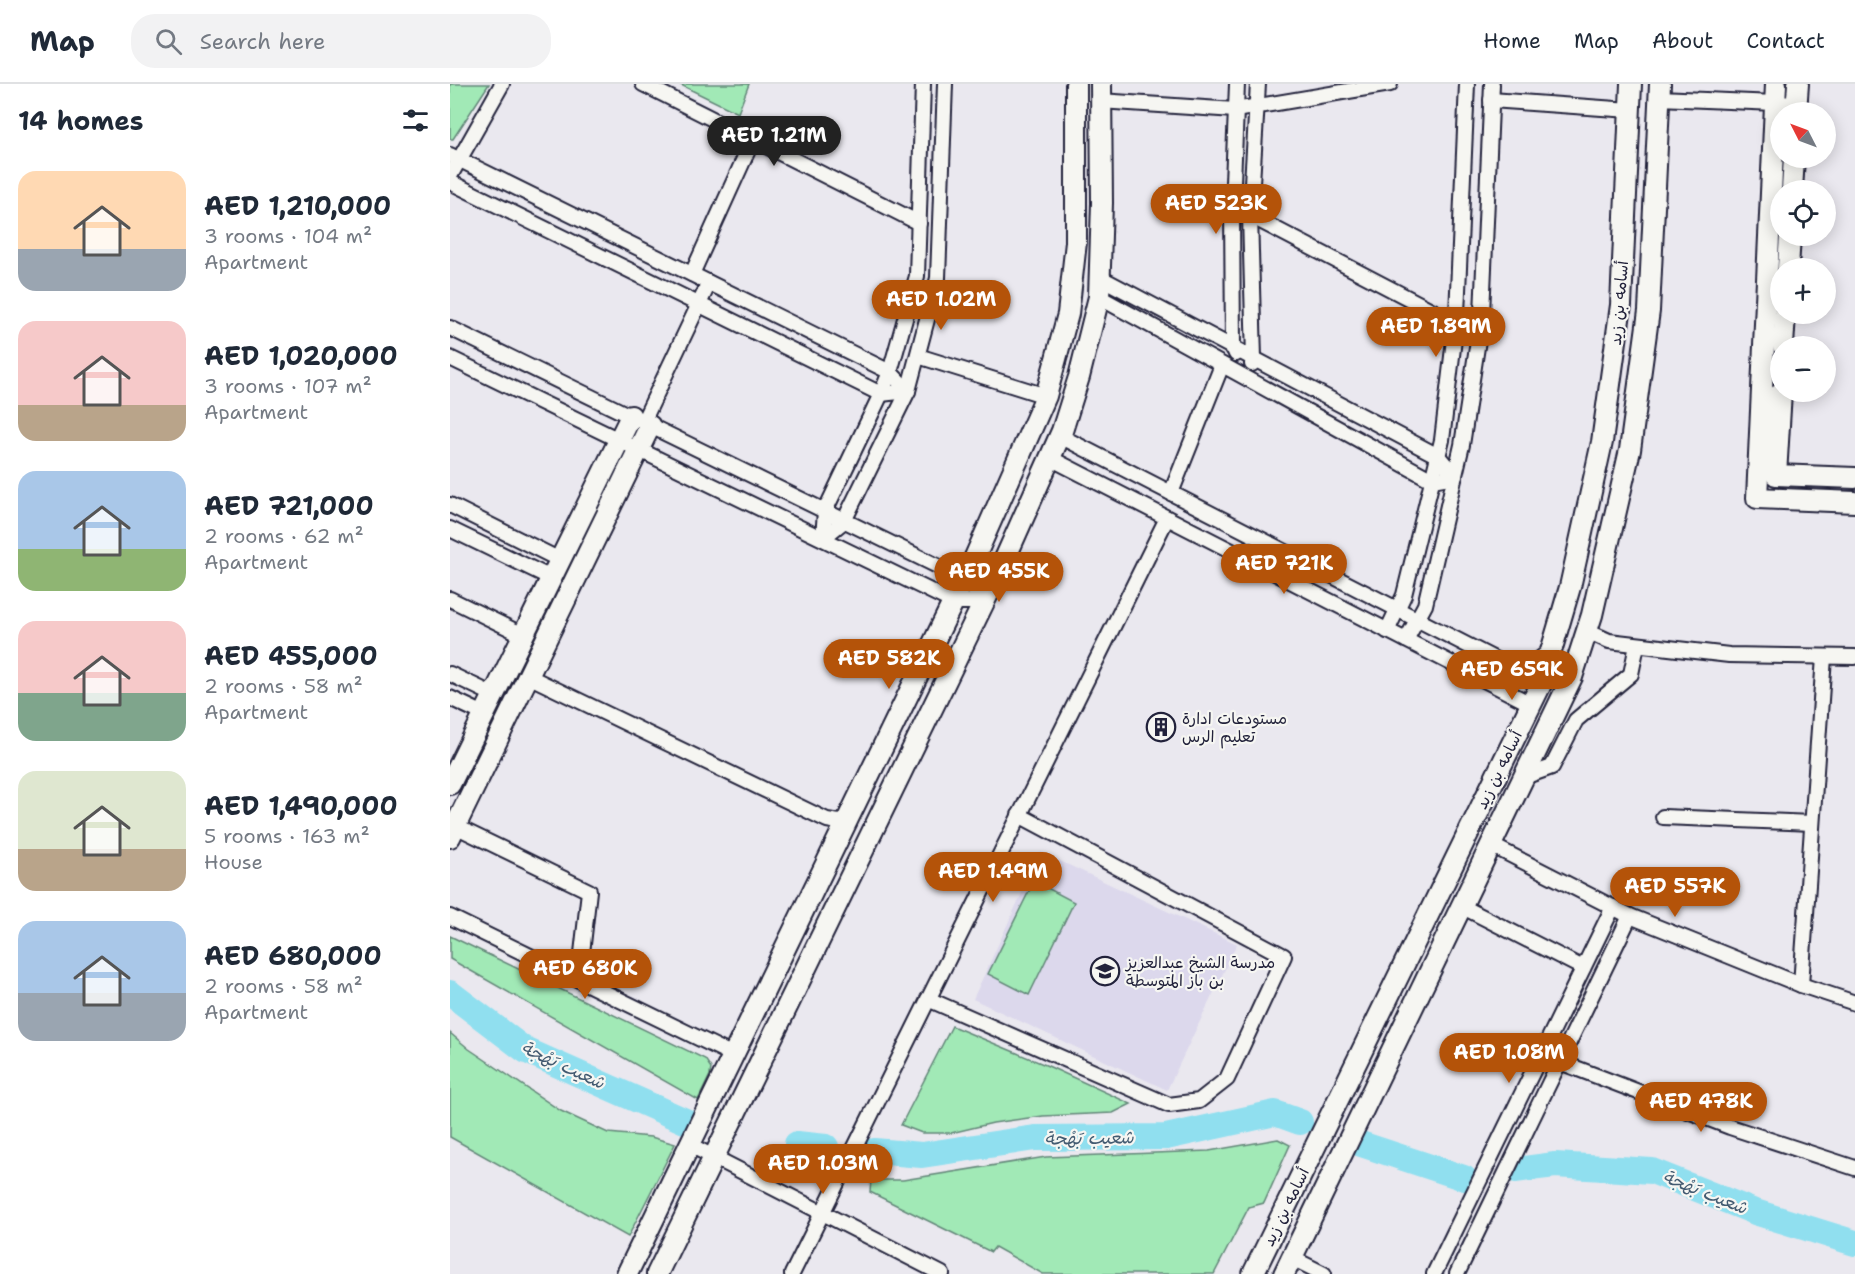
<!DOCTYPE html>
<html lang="en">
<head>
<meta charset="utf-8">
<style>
  :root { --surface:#fff; --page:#f2f2f3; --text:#1f2937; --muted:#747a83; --line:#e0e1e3; --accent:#b45309 }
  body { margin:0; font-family:"Shantell Sans","Playpen Sans Arabic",sans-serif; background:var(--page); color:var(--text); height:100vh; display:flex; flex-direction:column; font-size:22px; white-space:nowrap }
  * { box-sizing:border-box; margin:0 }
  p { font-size:20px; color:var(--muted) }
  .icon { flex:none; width:33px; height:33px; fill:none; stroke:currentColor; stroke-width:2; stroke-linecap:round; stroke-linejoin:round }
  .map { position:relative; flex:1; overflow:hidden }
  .side { display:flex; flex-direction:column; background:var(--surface); width:450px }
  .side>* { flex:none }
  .needle { width:39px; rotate:312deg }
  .fabs { position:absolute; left:1320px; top:18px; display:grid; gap:12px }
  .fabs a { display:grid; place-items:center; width:66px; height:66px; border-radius:50%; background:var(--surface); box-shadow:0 3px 15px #0003; font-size:30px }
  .price { position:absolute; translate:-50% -51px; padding:0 14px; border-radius:21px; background:var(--accent); color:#fff; font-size:20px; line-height:39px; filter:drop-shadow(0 2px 3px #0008) }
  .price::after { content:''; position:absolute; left:50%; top:36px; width:18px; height:14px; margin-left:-9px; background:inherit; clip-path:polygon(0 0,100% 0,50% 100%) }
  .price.active { background:#222; color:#fff }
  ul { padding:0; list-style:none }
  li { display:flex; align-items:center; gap:18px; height:150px; padding:0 18px }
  li span { display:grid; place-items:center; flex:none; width:168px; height:120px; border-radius:18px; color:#555 }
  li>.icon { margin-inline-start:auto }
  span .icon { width:72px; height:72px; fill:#fffc; stroke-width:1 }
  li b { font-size:26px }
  h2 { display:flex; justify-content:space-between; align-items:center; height:72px; padding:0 18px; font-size:26px }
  header { display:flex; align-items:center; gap:36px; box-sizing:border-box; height:84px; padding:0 30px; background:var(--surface); border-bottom:2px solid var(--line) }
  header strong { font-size:28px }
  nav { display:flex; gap:33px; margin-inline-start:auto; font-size:21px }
  .search { width:420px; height:54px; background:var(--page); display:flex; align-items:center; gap:15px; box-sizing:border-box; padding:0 21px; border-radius:24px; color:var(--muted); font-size:22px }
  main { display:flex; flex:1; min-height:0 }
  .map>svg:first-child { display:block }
  .built { fill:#dcd8ec }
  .green { fill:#a1e9b6; stroke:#628678; stroke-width:1.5 }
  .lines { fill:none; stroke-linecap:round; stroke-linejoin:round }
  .river { stroke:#90dfef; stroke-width:26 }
  .street-casing { stroke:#22223b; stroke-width:18 }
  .secondary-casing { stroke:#22223b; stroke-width:24 }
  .street { stroke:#f6f6f2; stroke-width:14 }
  .secondary { stroke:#f6f6f2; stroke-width:20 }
  .labels { text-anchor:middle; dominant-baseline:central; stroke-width:4.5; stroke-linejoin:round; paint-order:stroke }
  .street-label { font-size:16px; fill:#22223b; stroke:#f6f6f2 }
  .poi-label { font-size:16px; fill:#22223b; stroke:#f6f6f2; text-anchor:start }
  .water-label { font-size:18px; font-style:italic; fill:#435b71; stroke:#f6f6f2 }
</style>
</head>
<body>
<header>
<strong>Map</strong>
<div class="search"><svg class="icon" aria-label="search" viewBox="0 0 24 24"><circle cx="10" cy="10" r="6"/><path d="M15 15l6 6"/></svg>Search here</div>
<nav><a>Home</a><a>Map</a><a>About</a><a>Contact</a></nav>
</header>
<main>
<section class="side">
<h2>14 homes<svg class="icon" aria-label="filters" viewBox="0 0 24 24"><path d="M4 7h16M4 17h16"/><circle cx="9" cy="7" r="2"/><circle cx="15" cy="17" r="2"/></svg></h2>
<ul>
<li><span style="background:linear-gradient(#ffd9b3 65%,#9aa5b1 0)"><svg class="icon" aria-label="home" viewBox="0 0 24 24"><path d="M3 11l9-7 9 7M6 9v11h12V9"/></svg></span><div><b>AED 1,210,000</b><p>3 rooms · 104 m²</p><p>Apartment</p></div></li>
<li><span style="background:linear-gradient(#f6c9c9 70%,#b9a48a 0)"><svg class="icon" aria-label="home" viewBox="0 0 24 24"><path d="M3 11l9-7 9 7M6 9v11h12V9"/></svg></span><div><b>AED 1,020,000</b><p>3 rooms · 107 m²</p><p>Apartment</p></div></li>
<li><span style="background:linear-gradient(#a9c7e8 65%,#8fb573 0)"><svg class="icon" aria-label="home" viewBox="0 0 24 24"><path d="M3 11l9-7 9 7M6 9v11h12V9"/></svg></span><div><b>AED 721,000</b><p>2 rooms · 62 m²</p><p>Apartment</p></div></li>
<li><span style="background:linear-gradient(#f6c9c9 60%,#7fa58c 0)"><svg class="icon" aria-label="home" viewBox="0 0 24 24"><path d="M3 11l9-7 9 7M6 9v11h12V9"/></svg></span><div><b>AED 455,000</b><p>2 rooms · 58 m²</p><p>Apartment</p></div></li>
<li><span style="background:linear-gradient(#dfe7d0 65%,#b9a48a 0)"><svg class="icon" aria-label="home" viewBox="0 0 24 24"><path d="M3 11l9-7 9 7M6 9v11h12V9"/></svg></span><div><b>AED 1,490,000</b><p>5 rooms · 163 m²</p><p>House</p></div></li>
<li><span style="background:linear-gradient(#a9c7e8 60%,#9aa5b1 0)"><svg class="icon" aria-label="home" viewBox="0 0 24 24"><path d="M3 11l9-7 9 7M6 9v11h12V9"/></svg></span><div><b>AED 680,000</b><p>2 rooms · 58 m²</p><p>Apartment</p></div></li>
</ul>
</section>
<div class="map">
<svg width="1405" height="1190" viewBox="0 0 1405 1190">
  <rect width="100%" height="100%" fill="#eae8ef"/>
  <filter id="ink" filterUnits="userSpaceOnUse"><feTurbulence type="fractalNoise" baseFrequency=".0167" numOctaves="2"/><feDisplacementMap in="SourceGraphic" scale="12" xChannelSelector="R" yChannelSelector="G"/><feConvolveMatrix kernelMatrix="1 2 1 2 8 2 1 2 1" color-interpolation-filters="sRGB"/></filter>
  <g filter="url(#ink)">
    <!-- built -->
    <path class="built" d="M 591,768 L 787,860 L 717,1006 L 523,915 Z"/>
    <!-- green -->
    <g class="green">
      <path d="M 0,0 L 39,0 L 3,55 L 0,55 Z"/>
      <path d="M 229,0 L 299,0 L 288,29 Z"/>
      <path d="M 584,797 L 624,818 L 579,911 L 538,890 Z"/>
      <path d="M 0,852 L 255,975 L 261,984 L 260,991 L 248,1016 L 0,875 Z"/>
      <path d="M 502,942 L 598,982 L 681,1020 L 663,1029 L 593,1032 L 543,1039 L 501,1049 L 472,1049 L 451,1041 Z"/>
      <path d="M 0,949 L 19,965 L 111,1027 L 158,1049 L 201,1053 L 225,1060 L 178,1153 L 0,1053 Z"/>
      <path d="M 828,1055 L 840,1061 L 814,1119 L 799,1123 L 764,1190 L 593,1190 L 545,1163 L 541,1168 L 420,1108 L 421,1096 L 453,1096 L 596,1073 L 759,1067 Z"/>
    </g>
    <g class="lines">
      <!-- river -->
      <g class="river">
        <path d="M 0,909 L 75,966 L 235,1037"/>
        <path d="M 347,1060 L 376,1063"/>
        <path d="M 911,1060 L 1014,1094"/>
        <path d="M 424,1067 L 472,1071 L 585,1054 L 716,1053 L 825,1029 L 850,1038"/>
        <path d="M 1065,1086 L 1105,1081 L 1202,1087 L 1305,1128 L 1405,1159"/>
      </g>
      <!-- street casing -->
      <g class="street-casing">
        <g id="street">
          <path d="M 193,0 L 469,139"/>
          <path d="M 1209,14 L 1347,20"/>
          <path d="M 1041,16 L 1180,26"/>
          <path d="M 650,17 L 785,26 L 940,0"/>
          <path d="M 0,71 L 440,288 L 458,307 L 431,310 L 0,98"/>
          <path d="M 0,92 L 52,0"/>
          <path d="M 795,129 L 1006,239"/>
          <path d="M 242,190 L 303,55"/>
          <path d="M 649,213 L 982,396 L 1005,392 L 988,372 L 651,194"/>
          <path d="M 0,244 L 514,495 L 534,518 L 503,518 L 0,274"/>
          <path d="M 786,270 L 783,263 L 782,123 L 787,0"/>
          <path d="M 468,272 L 596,312"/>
          <path d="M 802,280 L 804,274 L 800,132 L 808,0"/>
          <path d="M 193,338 L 259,199"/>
          <path d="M 610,352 L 1052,579 C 1075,585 1084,582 1101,565"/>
          <path d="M 600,374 L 1081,620"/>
          <path d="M 721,409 L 772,281"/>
          <path d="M 0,421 L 110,476"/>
          <path d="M 0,445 L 101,494"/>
          <path d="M 373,454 L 394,437 L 458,307 L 488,194 L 495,0"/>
          <path d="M 373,454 L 375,427 L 431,310 L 440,288 L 467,192 L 473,0"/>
          <path d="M 0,515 L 73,551"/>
          <path d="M 937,547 L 954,511 L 992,356 L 1007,230 L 1017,0"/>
          <path d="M 1137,547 L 1159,557 L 1279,571 L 1405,573"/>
          <path d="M 956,556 L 975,521 L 1012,361 L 1032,230 L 1042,0"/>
          <path d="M 0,590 L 44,611"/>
          <path d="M 78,592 L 377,736 L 395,739"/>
          <path d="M 0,614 L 34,630"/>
          <path d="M 1074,693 L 1102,683 L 1126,636 L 1181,590 L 1187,561"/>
          <path d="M 1213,733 L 1362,739"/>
          <path d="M 5,742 L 139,807 L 129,896"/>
          <path d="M 1041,761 L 1180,832 L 1351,901 L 1405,919"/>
          <path d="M 1011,822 L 1133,884"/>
          <path d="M 0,833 L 283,971"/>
          <path d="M 1351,901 L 1374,573"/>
          <path d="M 478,915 L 719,1021 L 749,1017 L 777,995 L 834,872 L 569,731"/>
          <path d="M 1110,978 L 1280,1043 L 1405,1084"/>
          <path d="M 240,1061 L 492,1190"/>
          <path d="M 842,1174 L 874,1190"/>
          <path d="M 342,1190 L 717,434"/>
          <path d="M 984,1190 L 1163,823"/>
          <path d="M 1007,1190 L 1180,832"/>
        </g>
      </g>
      <!-- secondary casing -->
      <g class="secondary-casing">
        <g id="secondary">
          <path d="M 1326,0 L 1307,414 L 1405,418"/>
          <path d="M 1346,28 L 1348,0"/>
          <path d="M 1342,106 L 1344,74"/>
          <path d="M 1338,184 L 1340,152"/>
          <path d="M 1333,262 L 1335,230"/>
          <path d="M 1331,308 L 1326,391 L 1405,394"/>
          <path d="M 0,700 L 181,332"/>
          <path d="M 0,753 L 200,342"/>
          <path d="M 177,1190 L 525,473 L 596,312 L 618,230 L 626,158 L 626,0"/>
          <path d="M 207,1190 L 554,477 L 612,347 L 629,293 L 649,213 L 652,119 L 651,0"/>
          <path d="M 803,1190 L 1092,598 L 1120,503 L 1152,358 L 1171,221 L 1181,0"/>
          <path d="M 834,1190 L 1122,593 L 1142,531 L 1180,366 L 1199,227 L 1210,0"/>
        </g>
      </g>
      <!-- street -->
      <use href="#street" class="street"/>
      <!-- secondary -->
      <use href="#secondary" class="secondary"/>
    </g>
  </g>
  <!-- icons -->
  <defs>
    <g id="building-ring" transform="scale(1.5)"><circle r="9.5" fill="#f6f6f2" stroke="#22223b" stroke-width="1.5"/><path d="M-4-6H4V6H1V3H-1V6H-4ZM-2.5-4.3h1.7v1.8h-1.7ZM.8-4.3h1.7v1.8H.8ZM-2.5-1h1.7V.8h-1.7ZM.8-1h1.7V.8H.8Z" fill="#22223b"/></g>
    <g id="school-ring" transform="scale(1.5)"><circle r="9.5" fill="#f6f6f2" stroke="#22223b" stroke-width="1.5"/><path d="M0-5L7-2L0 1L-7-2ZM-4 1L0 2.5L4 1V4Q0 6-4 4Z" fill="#22223b"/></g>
  </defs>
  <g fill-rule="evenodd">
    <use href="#building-ring" x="711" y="643"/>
    <use href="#school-ring" x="655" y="887"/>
  </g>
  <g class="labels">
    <!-- street labels -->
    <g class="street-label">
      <text transform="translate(1169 219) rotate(-85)">أسامه بن زيد</text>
      <text transform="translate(1049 686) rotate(-64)">أسامه بن زيد</text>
      <text transform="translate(836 1123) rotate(-64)">أسامه بن زيد</text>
    </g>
    <!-- poi labels -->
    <g class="poi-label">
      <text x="732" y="634">مستودعات ادارة<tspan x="732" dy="18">تعليم الرس</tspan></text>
      <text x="676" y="878">مدرسة الشيخ عبدالعزيز<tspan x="676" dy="18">بن باز المتوسطة</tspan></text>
    </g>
    <!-- water labels -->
    <g class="water-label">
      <text transform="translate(113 981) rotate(25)">شعيب بَهْجة</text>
      <text transform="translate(639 1054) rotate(-1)">شعيب بَهْجة</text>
      <text transform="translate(1255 1108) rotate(22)">شعيب بَهْجة</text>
    </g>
  </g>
</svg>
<div class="fabs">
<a><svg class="needle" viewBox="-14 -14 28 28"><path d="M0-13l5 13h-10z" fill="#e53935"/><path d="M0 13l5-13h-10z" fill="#747a83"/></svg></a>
<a><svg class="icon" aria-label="locate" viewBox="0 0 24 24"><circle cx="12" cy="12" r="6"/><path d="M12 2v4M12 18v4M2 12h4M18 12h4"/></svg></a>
<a>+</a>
<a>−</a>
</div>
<b class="price active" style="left:324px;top:83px">AED 1.21M</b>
<b class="price" style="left:766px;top:151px">AED 523K</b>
<b class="price" style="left:491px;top:247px">AED 1.02M</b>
<b class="price" style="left:986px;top:274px">AED 1.89M</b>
<b class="price" style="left:834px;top:511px">AED 721K</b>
<b class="price" style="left:549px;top:519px">AED 455K</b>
<b class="price" style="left:439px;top:606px">AED 582K</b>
<b class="price" style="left:1062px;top:617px">AED 659K</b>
<b class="price" style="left:543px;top:819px">AED 1.49M</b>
<b class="price" style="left:1225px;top:834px">AED 557K</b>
<b class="price" style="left:135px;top:916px">AED 680K</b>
<b class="price" style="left:1059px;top:1000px">AED 1.08M</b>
<b class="price" style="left:1251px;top:1049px">AED 478K</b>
<b class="price" style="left:373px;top:1111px">AED 1.03M</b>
</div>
</main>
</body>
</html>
